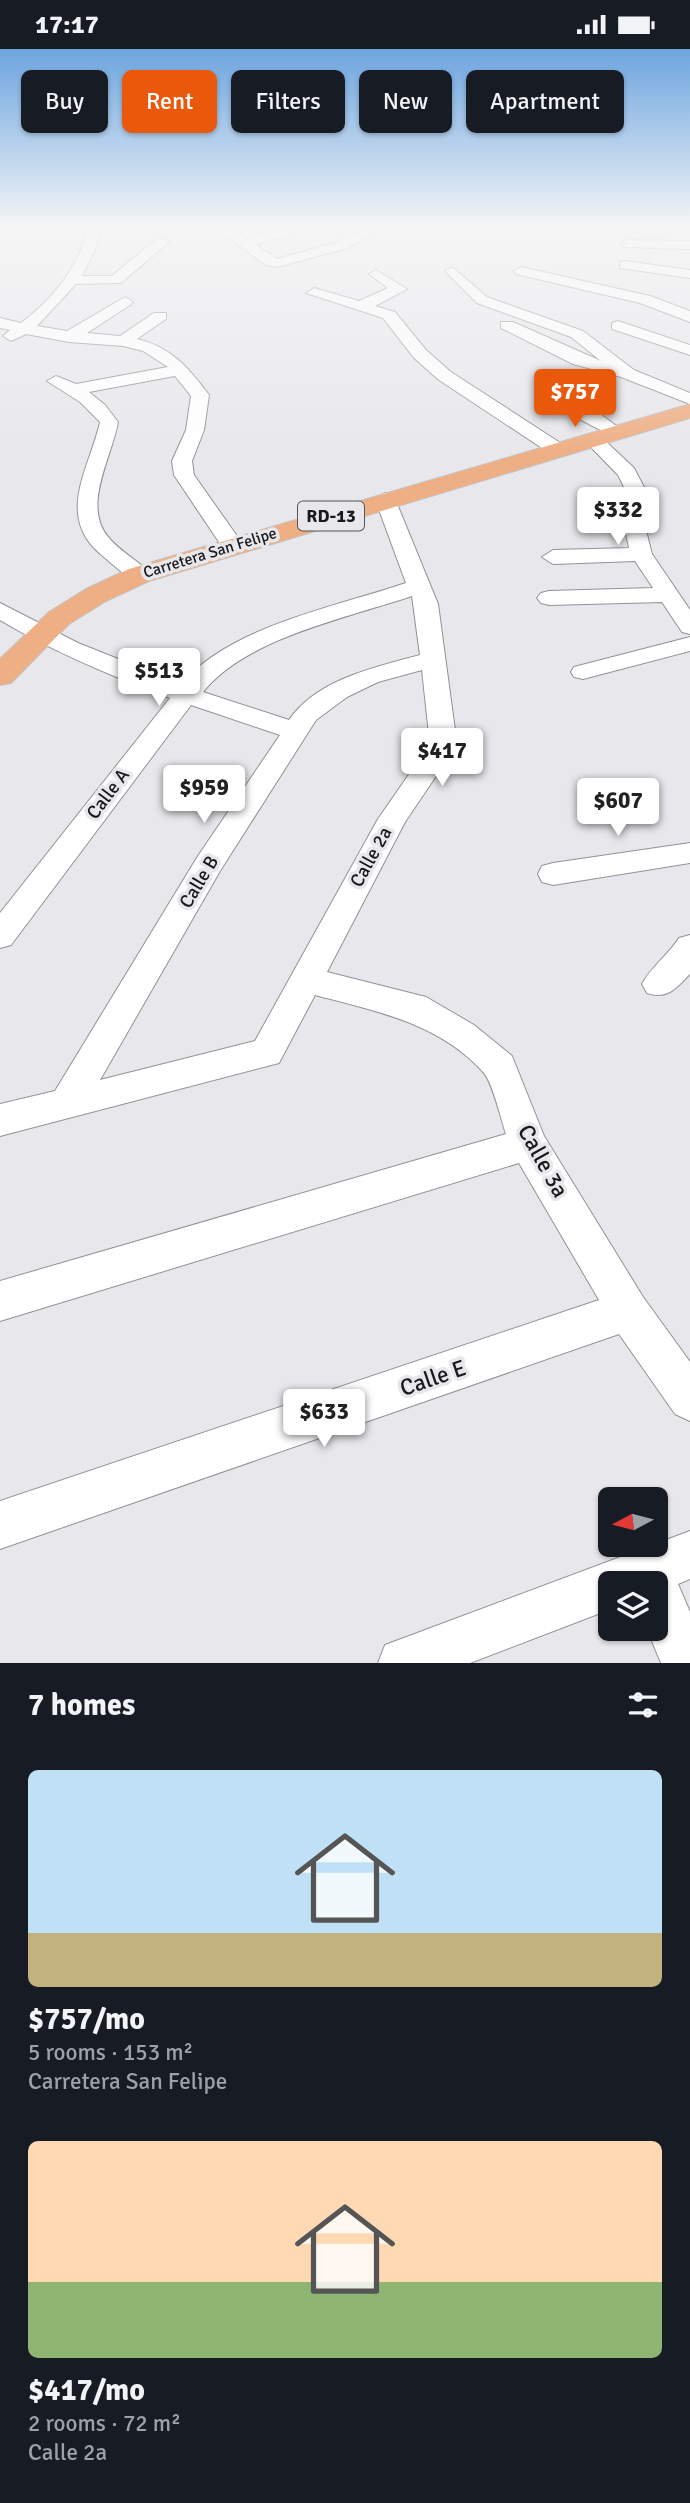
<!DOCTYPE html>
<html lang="en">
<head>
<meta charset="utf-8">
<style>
  :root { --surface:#171b24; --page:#20242c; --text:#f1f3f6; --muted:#9ea1a6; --accent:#ea580c }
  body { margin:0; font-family:Signika,sans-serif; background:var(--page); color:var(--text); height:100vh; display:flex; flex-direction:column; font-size:26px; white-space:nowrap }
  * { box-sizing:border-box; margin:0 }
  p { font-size:23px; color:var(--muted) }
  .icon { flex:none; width:38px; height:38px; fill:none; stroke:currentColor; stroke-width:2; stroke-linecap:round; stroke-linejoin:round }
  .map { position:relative; height:1614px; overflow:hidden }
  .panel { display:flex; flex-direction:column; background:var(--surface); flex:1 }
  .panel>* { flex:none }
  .top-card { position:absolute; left:21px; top:21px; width:649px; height:63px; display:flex; gap:14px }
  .needle { width:46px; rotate:263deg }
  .tools { position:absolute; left:598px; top:1438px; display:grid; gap:14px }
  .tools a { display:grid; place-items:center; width:70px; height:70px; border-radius:10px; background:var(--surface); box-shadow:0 2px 5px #0004; font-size:35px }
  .price { position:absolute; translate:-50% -60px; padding:0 16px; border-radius:7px; background:#fff; color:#222; font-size:23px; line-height:46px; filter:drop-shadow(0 2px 4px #0008) }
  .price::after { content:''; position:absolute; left:50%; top:42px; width:21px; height:16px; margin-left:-10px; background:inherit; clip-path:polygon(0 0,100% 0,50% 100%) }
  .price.current { background:var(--accent); color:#fff }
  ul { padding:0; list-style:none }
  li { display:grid; align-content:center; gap:14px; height:371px; padding:0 28px }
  li span { display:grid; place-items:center; height:217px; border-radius:10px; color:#555 }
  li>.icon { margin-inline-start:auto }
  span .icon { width:126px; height:126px; fill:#fffc; stroke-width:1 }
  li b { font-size:30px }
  h2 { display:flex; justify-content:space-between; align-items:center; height:84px; padding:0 28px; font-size:30px }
  .pill { padding:0 24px; border-radius:10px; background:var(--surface); box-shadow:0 2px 5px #0004; font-size:24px; line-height:63px }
  .pill.current { background:var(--accent); color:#fff }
  .status { display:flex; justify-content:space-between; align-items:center; height:49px; padding:0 35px; background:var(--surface); direction:ltr }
  .status svg { height:19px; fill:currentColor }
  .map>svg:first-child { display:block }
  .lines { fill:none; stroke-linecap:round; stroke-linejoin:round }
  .minor-casing { stroke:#929295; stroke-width:2 }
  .major-casing { stroke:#c3c3c3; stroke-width:2 }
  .minor { fill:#fff; fill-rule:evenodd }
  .major { fill:#efaf85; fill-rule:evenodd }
  .labels { text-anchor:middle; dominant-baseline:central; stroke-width:7; stroke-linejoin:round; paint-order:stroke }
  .far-street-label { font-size:16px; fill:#19191a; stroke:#e8e8ec }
  .shield { fill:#e8e8ec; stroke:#575759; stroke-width:2 }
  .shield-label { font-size:18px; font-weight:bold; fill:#19191a }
  .street-label { font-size:19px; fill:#19191a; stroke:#e8e8ec }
  .near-street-label { font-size:23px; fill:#19191a; stroke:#e8e8ec }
</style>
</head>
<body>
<div class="status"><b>17:17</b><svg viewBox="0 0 49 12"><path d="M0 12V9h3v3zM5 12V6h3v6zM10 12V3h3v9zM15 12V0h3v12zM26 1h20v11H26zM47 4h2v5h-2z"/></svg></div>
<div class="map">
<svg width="690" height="1614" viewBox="0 0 690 1614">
  <rect width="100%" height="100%" fill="#e8e8ec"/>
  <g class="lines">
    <!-- minor casing -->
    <g class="minor-casing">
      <g id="minor">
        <path d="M 78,178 L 93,178 L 100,183 L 97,197 L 82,227 L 112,227 L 158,189 L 170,192 L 121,234 L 76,235 L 37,277 L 67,282 L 125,248 L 133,253 L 130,256 L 87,284 L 120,287 L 154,264 L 166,264 L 166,270 L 137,290 C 171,298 189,319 209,346 L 204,381 L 192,412 L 194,426 L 244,497 L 241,502 L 225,502 L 174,426 L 172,412 L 186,381 L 191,347 L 175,327 L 89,343 L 105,356 L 118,373 C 112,408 81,458 109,489 C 120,502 135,510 147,521 L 150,526 L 147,531 L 131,531 C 119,520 105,510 93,498 C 59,460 91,415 100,373 L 80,353 L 47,332 L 56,327 L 76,335 L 168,318 L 143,302 L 123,297 L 69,293 L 26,285 L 11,292 L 3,287 L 10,281 L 0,279 L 0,269 L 21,274 C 51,251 77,221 86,185 Z"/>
        <path d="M 214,178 L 229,178 L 247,190 L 284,178 L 302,178 L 301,181 L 256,196 L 277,210 L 338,193 L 369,178 L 385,178 L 348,199 L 277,218 L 266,216 Z"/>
        <path d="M 628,191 L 690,192 L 690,200 L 623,198 L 621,195 Z"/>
        <path d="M 625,212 L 690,221 L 690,229 L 620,219 L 620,213 Z"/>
        <path d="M 452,218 L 487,248 L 583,282 L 634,321 L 690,344 L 690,355 L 621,328 L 573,315 L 501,279 L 501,273 L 513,273 L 601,312 L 571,288 L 477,254 L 445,222 Z"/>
        <path d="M 521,218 L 650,247 L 690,262 L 690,273 L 640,254 L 516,225 L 514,222 Z"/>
        <path d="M 376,221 L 407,240 L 375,257 L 395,263 L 426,301 L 451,323 L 565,397 L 568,401 L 565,405 L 551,405 L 439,331 L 414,309 L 383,269 L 306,244 L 314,239 L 359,252 L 388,239 L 369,225 Z"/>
        <path d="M 618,272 L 690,296 L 690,306 L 612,280 L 612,274 Z"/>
        <path d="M 551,342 L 596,362 L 626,384 L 624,388 C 612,391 560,358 545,351 L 542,347 Z"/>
        <path d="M 593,385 L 600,387 L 634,419 L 647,444 L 642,466 L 652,505 L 690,561 L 690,585 L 682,583 L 662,553 L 549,556 L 541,554 L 537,549 L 541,544 L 549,542 L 653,539 L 635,512 L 553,515 L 542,508 L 553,501 L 629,499 L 622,466 L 627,444 L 618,426 L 584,391 Z"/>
        <path d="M 385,444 L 395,450 L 438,555 L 457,696 L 405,773 L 327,923 L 426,948 L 474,976 L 512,1007 L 544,1087 L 643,1248 L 690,1313 L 690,1372 L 675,1365 L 619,1285 L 0,1500 L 0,1452 L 599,1251 L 519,1114 L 0,1272 L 0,1232 L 506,1085 C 501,1070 493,1035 484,1024 C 440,974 375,962 315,946 L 279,1014 L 0,1087 L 0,1055 L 55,1042 L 198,807 L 280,686 L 191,656 L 11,896 L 0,899 L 0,864 L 170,649 C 111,627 54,603 0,571 L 0,554 L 78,594 L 181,635 C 231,577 335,558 406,534 L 375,450 ZM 412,547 L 420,606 C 376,618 317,630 289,671 L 203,643 C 246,589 347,569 412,547 ZM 422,621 L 430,695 L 378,770 L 255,992 L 100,1031 L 220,822 L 316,671 L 347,648 L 378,633 Z"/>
        <path d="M 690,588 L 690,602 L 583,630 L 574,628 L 571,623 L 574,618 Z"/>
        <path d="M 690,794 L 690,814 L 553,836 L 542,833 L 538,825 L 542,817 L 553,814 Z"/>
        <path d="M 690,886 L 690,925 C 676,939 668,951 647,944 L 642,935 C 651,918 668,906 679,889 Z"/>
        <path d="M 690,1482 L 690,1530 L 678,1535 L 690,1563 L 690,1614 L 661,1614 L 647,1580 L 656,1580 L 656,1535 L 611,1535 L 611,1560 L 470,1614 L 378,1614 L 385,1596 Z"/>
      </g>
    </g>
    <!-- major casing -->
    <g class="major-casing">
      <path id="major" d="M 690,355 L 690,369 L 149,532 L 106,552 L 69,575 L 11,634 L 0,636 L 0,610 L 49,563 L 86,540 L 129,520 Z"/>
    </g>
    <!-- minor -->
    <use href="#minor" class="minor"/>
    <!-- major -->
    <use href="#major" class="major"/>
  </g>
  <!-- sky -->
  <linearGradient id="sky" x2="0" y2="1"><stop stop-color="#6da5df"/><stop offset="0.44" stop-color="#f5f5f6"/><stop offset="1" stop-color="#f5f5f6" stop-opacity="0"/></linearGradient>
  <rect width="690" height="404" fill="url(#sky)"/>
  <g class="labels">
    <!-- far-street labels -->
    <g class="far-street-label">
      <text transform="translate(210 504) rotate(-17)">Carretera San Felipe</text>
    </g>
    <!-- shield labels -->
    <rect class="shield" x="298" y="452.5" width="66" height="29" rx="5"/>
    <g class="shield-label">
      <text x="331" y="467">RD-13</text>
    </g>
    <!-- street labels -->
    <g class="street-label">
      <text transform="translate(108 745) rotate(-53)">Calle A</text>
      <text transform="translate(371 808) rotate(-61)">Calle 2a</text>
      <text transform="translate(199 833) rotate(-59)">Calle B</text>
    </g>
    <!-- near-street labels -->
    <g class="near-street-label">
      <text transform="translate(543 1112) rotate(61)">Calle 3a</text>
      <text transform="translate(433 1329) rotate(-19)">Calle E</text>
    </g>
  </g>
</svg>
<div class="tools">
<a><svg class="needle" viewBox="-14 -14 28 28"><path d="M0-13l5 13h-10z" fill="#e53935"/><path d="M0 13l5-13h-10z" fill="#9ea1a6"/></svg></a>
<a><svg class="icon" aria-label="layers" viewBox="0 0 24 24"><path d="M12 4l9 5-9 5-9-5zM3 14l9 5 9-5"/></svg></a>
</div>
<b class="price current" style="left:575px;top:380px">$757</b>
<b class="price" style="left:618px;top:498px">$332</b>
<b class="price" style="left:159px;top:659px">$513</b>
<b class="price" style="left:442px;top:739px">$417</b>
<b class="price" style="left:204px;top:776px">$959</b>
<b class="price" style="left:618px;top:789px">$607</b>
<b class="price" style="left:324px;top:1400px">$633</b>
<div class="top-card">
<a class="pill">Buy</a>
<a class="pill current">Rent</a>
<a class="pill">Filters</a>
<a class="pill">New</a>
<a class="pill">Apartment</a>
</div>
</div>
<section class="panel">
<h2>7 homes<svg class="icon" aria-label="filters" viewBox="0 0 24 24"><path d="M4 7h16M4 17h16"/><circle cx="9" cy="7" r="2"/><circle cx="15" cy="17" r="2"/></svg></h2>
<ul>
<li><span style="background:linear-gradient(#bfe0f5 75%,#c2b280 0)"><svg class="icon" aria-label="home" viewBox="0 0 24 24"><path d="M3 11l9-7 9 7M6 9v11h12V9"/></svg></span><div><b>$757/mo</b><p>5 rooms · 153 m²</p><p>Carretera San Felipe</p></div></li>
<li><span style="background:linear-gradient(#ffd9b3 65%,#8fb573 0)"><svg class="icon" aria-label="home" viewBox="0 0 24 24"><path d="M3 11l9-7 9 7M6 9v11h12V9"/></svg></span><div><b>$417/mo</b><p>2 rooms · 72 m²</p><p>Calle 2a</p></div></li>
</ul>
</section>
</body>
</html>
